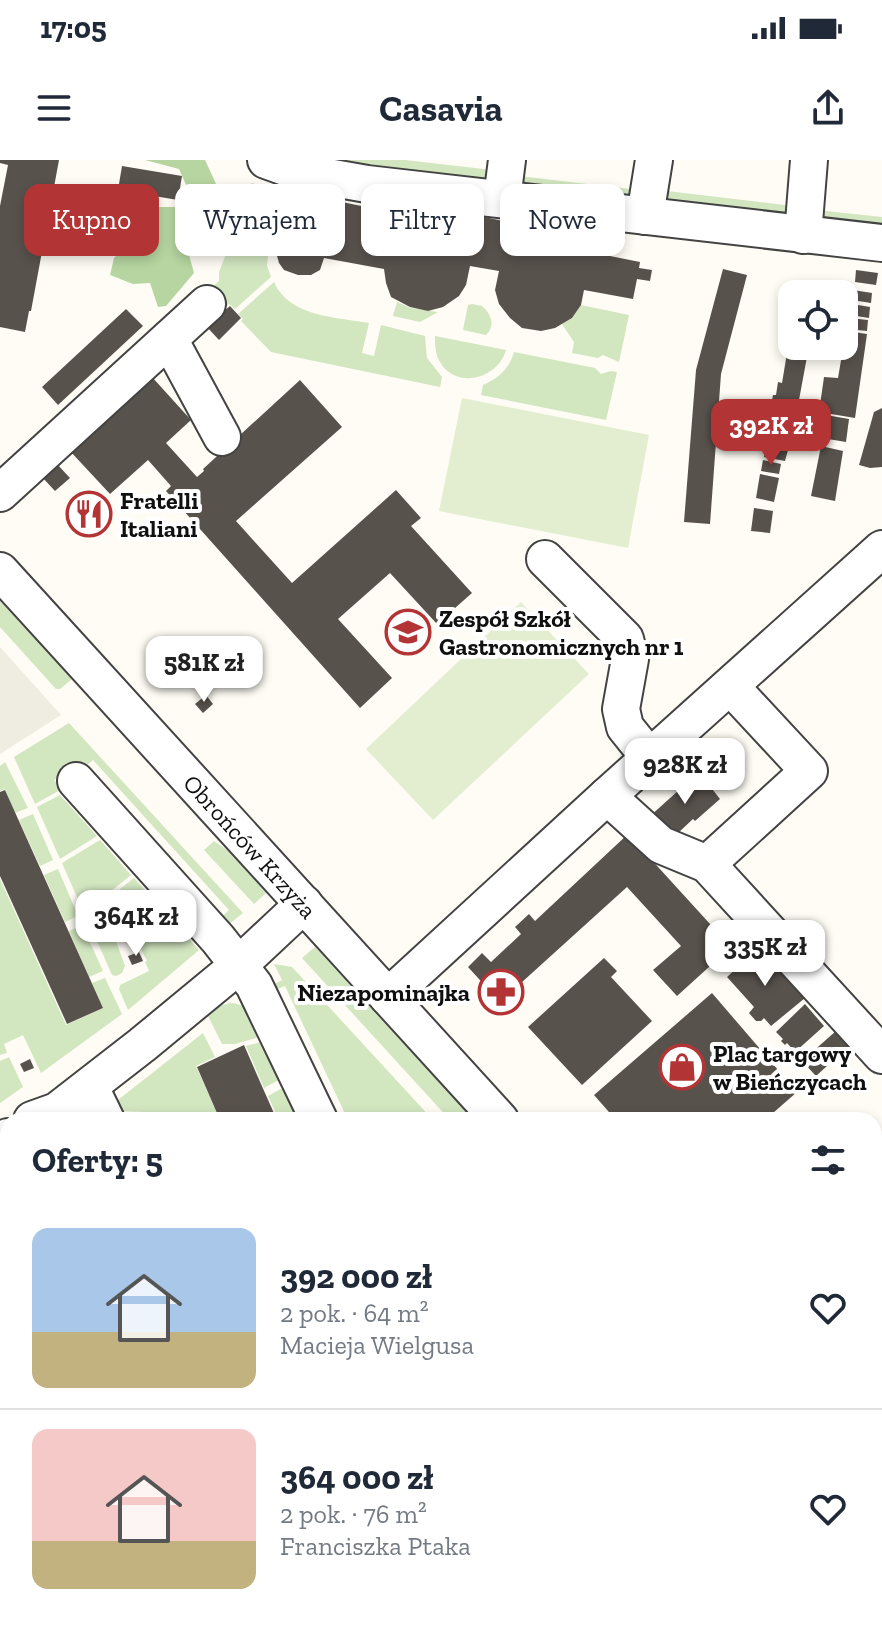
<!DOCTYPE html>
<html lang="pl">
<head>
<meta charset="utf-8">
<style>
  :root { --surface:#fff; --page:#f2f2f3; --text:#1f2937; --muted:#747a83; --line:#e0e1e3; --accent:#b33435 }
  body { margin:0; font-family:"Zilla Slab",serif; background:var(--page); color:var(--text); height:100vh; display:flex; flex-direction:column; font-size:30px; white-space:nowrap }
  * { box-sizing:border-box; margin:0 }
  p { font-size:26px; color:var(--muted) }
  .icon { flex:none; width:44px; height:44px; fill:none; stroke:currentColor; stroke-width:2; stroke-linecap:round; stroke-linejoin:round }
  .map { position:relative; flex:1; overflow:hidden }
  .drawer { position:absolute; left:0px; top:952px; width:882px; height:514px; display:flex; flex-direction:column; background:var(--surface); border-radius:24px 24px 0 0; box-shadow:0 4px 12px #0003 }
  .drawer>* { flex:none }
  .top-card { position:absolute; left:24px; top:24px; width:834px; height:72px; display:flex; gap:16px }
  .buttons { position:absolute; left:778px; top:120px; display:grid; gap:16px }
  .buttons a { display:grid; place-items:center; width:80px; height:80px; border-radius:16px; background:var(--surface); box-shadow:0 4px 12px #0003; font-size:40px }
  .price { position:absolute; translate:-50% -68px; padding:0 18px; border-radius:16px; background:#fff; color:#222; font-size:26px; line-height:52px; filter:drop-shadow(0 2px 4px #0008) }
  .price::after { content:''; position:absolute; left:50%; top:48px; width:24px; height:18px; margin-left:-12px; background:inherit; clip-path:polygon(0 0,100% 0,50% 100%) }
  .price.selected { background:var(--accent); color:#fff }
  ul { padding:0; list-style:none }
  li { display:flex; align-items:center; gap:24px; height:200px; padding:0 32px }
  li+li { border-top:2px solid var(--line) }
  li span { display:grid; place-items:center; flex:none; width:224px; height:160px; border-radius:16px; color:#555 }
  li>.icon { margin-inline-start:auto }
  span .icon { width:96px; height:96px; fill:#fffc; stroke-width:1 }
  li b { font-size:34px }
  h2 { display:flex; justify-content:space-between; align-items:center; height:96px; padding:0 32px; font-size:34px }
  .pill { padding:0 28px; border-radius:16px; background:var(--surface); box-shadow:0 4px 12px #0003; font-size:28px; line-height:72px }
  .pill.selected { background:var(--accent); color:#fff }
  .status { display:flex; justify-content:space-between; align-items:center; height:56px; padding:0 40px; background:var(--surface); direction:ltr }
  .status svg { height:22px; fill:currentColor }
  header { display:flex; justify-content:space-between; align-items:center; height:104px; padding:0 32px; background:var(--surface); font-size:36px; font-weight:700 }
  .map>svg:first-child { display:block }
  .green { fill:#d2e6c0 }
  .forest { fill:#b6d5a0 }
  .pitch { fill:#e3eed1 }
  .plaza { fill:#efece2 }
  .building { fill:#58524d }
  .lines { fill:none; stroke-linecap:round; stroke-linejoin:round }
  .minor-casing { stroke:#434343; stroke-width:40 }
  .major-casing { stroke:#212121; stroke-width:48 }
  .minor { stroke:#fff; stroke-width:36 }
  .major { stroke:#ebd476; stroke-width:44 }
  .tram { stroke:#b33435; stroke-width:2 }
  .labels { text-anchor:middle; dominant-baseline:central; stroke-width:8; stroke-linejoin:round; paint-order:stroke }
  .poi-label { font-size:24px; font-weight:bold; fill:#101010; stroke:#fff; text-anchor:start }
  .street-label { font-size:24px; fill:#101010; stroke:#fff }
</style>
</head>
<body>
<div class="status"><b>17:05</b><svg viewBox="0 0 49 12"><path d="M0 12V9h3v3zM5 12V6h3v6zM10 12V3h3v9zM15 12V0h3v12zM26 1h20v11H26zM47 4h2v5h-2z"/></svg></div>
<header><svg class="icon" aria-label="menu" viewBox="0 0 24 24"><path d="M4 6h16M4 12h16M4 18h16"/></svg>Casavia<svg class="icon" aria-label="share" viewBox="0 0 24 24"><path d="M12 15V3M7 8l5-5 5 5M5 13v7h14v-7"/></svg></header>
<div class="map">
<svg width="882" height="1465" viewBox="0 0 882 1465">
  <rect width="100%" height="100%" fill="#fefcf4"/>
  <!-- green -->
  <g class="green">
    <path d="M 331,0 L 405,0 L 492,10 L 488,21 L 335,3 Z"/>
    <path d="M 511,15 L 638,30 L 637,38 L 516,27 Z"/>
    <path d="M 251,23 L 275,28 L 267,106 L 271,117 L 235,149 L 229,144 L 226,147 L 209,130 L 219,121 L 219,112 L 241,56 Z"/>
    <path d="M 667,31 L 794,46 L 789,56 L 668,41 Z"/>
    <path d="M 817,50 L 882,57 L 882,69 L 823,62 Z"/>
    <path d="M 274,122 C 289,157 336,157 369,163 L 362,193 L 374,196 L 381,165 L 425,176 L 427,198 L 442,217 L 440,227 L 271,192 L 241,161 L 243,159 L 238,154 Z"/>
    <path d="M 397,142 L 411,148 L 438,152 L 420,162 L 393,156 Z"/>
    <path d="M 472,144 L 482,146 C 491,154 496,165 486,175 L 463,170 L 468,145 Z"/>
    <path d="M 581,145 L 629,155 L 619,202 L 603,195 L 598,198 L 572,193 L 574,182 L 562,164 L 572,158 Z"/>
    <path d="M 435,176 L 506,190 C 498,219 456,230 440,202 C 435,194 435,185 435,176 Z"/>
    <path d="M 514,192 L 595,208 L 601,214 L 611,211 L 617,212 L 606,260 L 481,235 L 483,225 C 499,218 509,209 514,192 Z"/>
    <path d="M 0,441 L 72,519 L 60,529 L 56,529 L 0,467 Z"/>
    <path d="M 69,563 L 243,753 L 223,769 L 216,762 L 229,750 L 93,600 L 79,612 L 68,602 L 60,608 L 63,613 L 54,620 L 62,629 L 35,644 L 14,597 Z"/>
    <path d="M 5,602 L 28,648 L 15,653 L 5,629 L 0,631 L 0,606 Z"/>
    <path d="M 60,635 L 97,676 L 60,699 L 37,647 Z"/>
    <path d="M 33,654 L 53,700 L 40,706 L 19,660 Z"/>
    <path d="M 100,680 L 131,715 L 84,753 L 62,703 Z"/>
    <path d="M 214,681 L 227,690 L 266,733 L 254,744 L 204,690 Z"/>
    <path d="M 58,709 L 78,756 L 65,762 L 44,715 Z"/>
    <path d="M 134,718 L 199,790 L 128,850 L 119,829 L 120,825 L 149,811 L 145,802 L 147,801 L 133,773 L 116,781 L 125,806 L 122,813 L 116,816 L 112,815 L 86,756 Z"/>
    <path d="M 0,719 L 66,865 L 103,848 L 92,823 L 105,818 L 122,854 L 41,913 L 23,875 L 4,884 L 7,893 L 0,895 Z"/>
    <path d="M 82,765 L 103,811 L 89,817 L 69,771 Z"/>
    <path d="M 315,787 L 473,960 L 450,960 L 302,798 Z"/>
    <path d="M 274,804 L 292,807 L 433,960 L 348,960 L 285,826 L 275,830 L 273,825 L 282,820 Z"/>
    <path d="M 231,843 C 250,844 254,861 263,876 L 235,884 L 222,884 L 208,856 L 219,846 Z"/>
    <path d="M 203,873 L 215,897 L 196,906 L 220,960 L 146,960 L 142,952 L 120,951 L 118,940 Z"/>
    <path d="M 265,881 L 283,918 L 264,928 L 246,886 Z"/>
    <path d="M 9,897 L 23,927 L 0,943 L 0,901 Z"/>
    <path d="M 286,926 L 301,960 L 279,960 L 268,936 Z"/>
    <path d="M 8,1050 L 8,1118 L 0,1102 L 0,1060 Z"/>
    <path d="M 882,1205 L 882,1234 L 878,1237 L 882,1242 L 882,1298 L 874,1289 L 874,1212 Z"/>
    <path d="M 0,1207 L 8,1226 L 8,1267 L 5,1269 L 0,1259 Z"/>
    <path d="M 874,1306 L 882,1316 L 882,1360 L 874,1350 Z"/>
    <path d="M 8,1360 L 8,1458 L 277,1458 L 269,1465 L 0,1465 L 0,1364 Z"/>
    <path d="M 301,1458 L 342,1458 L 333,1465 L 293,1465 Z"/>
    <path d="M 828,1458 L 865,1458 L 871,1465 L 833,1465 Z"/>
  </g>
  <!-- forest -->
  <path class="forest" d="M 145,0 L 205,0 L 223,39 L 188,91 L 194,113 L 166,146 L 158,147 L 150,123 L 133,124 L 110,115 L 114,98 L 128,84 L 148,47 L 179,47 L 187,27 L 179,9 Z"/>
  <!-- pitch -->
  <g class="pitch">
    <path d="M 462,238 L 649,275 L 628,388 L 439,351 Z"/>
    <path d="M 521,442 L 589,514 L 433,660 L 366,589 Z"/>
    <path d="M 742,1458 L 815,1458 L 821,1465 L 733,1465 Z"/>
  </g>
  <!-- plaza -->
  <path class="plaza" d="M 0,487 L 61,555 L 0,594 Z"/>
  <!-- building -->
  <g class="building">
    <path d="M 0,0 L 59,0 L 31,151 L 29,151 L 25,172 L 0,167 L 0,46 L 8,5 L 0,3 Z"/>
    <path d="M 122,6 L 182,16 L 178,40 L 118,30 Z"/>
    <path d="M 289,31 L 477,70 L 480,56 L 503,61 L 500,74 L 640,102 L 639,108 L 652,110 L 650,121 L 637,119 L 633,139 L 584,130 L 581,145 L 572,158 L 555,168 L 541,171 L 522,168 L 510,158 L 499,144 L 495,130 L 499,111 L 470,106 L 466,125 L 459,136 L 443,147 L 428,151 L 410,147 L 391,137 L 386,123 L 384,109 L 324,98 L 320,110 L 311,115 L 298,115 L 284,110 L 279,103 L 277,96 Z"/>
    <path d="M 94,55 L 120,61 L 115,91 L 69,81 L 73,61 L 92,65 Z"/>
    <path d="M 723,109 L 747,115 L 721,214 L 710,364 L 684,362 L 696,210 Z"/>
    <path d="M 856,110 L 878,113 L 876,125 L 855,122 Z"/>
    <path d="M 800,124 L 819,127 L 818,134 L 798,134 Z"/>
    <path d="M 853,130 L 872,133 L 871,143 L 852,140 Z"/>
    <path d="M 852,144 L 870,147 L 869,158 L 850,155 Z"/>
    <path d="M 230,146 L 241,158 L 219,180 L 206,166 Z"/>
    <path d="M 126,149 L 143,166 L 58,245 L 42,227 Z"/>
    <path d="M 849,158 L 868,160 L 867,171 L 848,169 Z"/>
    <path d="M 846,171 L 867,174 L 855,258 L 819,252 L 824,217 L 838,218 Z"/>
    <path d="M 790,175 L 792,176 L 792,186 L 809,186 L 799,240 L 794,239 L 787,278 L 766,274 L 773,235 L 776,235 L 778,222 L 782,223 Z"/>
    <path d="M 152,217 L 191,260 L 166,283 L 197,317 L 204,311 L 203,309 L 300,220 L 342,267 L 236,361 L 292,423 L 396,330 L 421,358 L 411,366 L 472,433 L 437,464 L 390,413 L 338,459 L 392,518 L 360,548 L 166,331 L 171,326 L 148,300 L 110,334 L 70,291 Z"/>
    <path d="M 882,248 L 882,307 L 870,308 L 859,305 L 874,252 Z"/>
    <path d="M 826,255 L 849,259 L 846,282 L 822,278 Z"/>
    <path d="M 766,286 L 788,290 L 785,301 L 764,297 Z"/>
    <path d="M 821,286 L 843,291 L 835,341 L 811,336 Z"/>
    <path d="M 763,300 L 781,304 L 779,314 L 761,311 Z"/>
    <path d="M 56,303 L 70,318 L 55,331 L 41,316 Z"/>
    <path d="M 760,314 L 779,318 L 774,342 L 756,338 Z"/>
    <path d="M 90,339 L 104,354 L 89,368 L 75,353 Z"/>
    <path d="M 754,348 L 773,351 L 770,373 L 751,371 Z"/>
    <path d="M 206,535 L 213,544 L 203,553 L 195,544 Z"/>
    <path d="M 699,612 L 720,639 L 695,661 L 693,659 L 678,673 L 676,671 L 668,677 L 649,657 Z"/>
    <path d="M 5,630 L 103,848 L 67,864 L 0,716 L 0,632 Z"/>
    <path d="M 628,674 L 731,787 L 677,836 L 653,810 L 681,786 L 627,727 L 500,842 L 468,807 L 482,793 L 491,802 L 521,774 L 515,767 L 529,754 L 535,761 Z"/>
    <path d="M 759,788 L 805,838 L 771,866 L 764,858 L 761,861 L 756,861 L 749,853 L 754,847 L 727,817 Z"/>
    <path d="M 139,792 L 143,801 L 132,805 L 128,796 Z"/>
    <path d="M 604,798 L 617,811 L 611,817 L 652,861 L 582,925 L 528,867 Z"/>
    <path d="M 712,833 L 797,932 L 765,960 L 616,960 L 594,935 Z"/>
    <path d="M 805,844 L 824,866 L 795,892 L 787,883 L 785,885 L 781,881 L 783,879 L 776,872 Z"/>
    <path d="M 836,871 L 849,886 L 816,916 L 802,901 Z"/>
    <path d="M 244,885 L 261,924 L 277,960 L 220,960 L 197,907 Z"/>
    <path d="M 30,899 L 34,908 L 24,912 L 20,904 Z"/>
    <path d="M 0,1264 L 3,1271 L 8,1269 L 8,1351 L 0,1354 Z"/>
    <path d="M 613,1458 L 653,1458 L 645,1465 L 611,1465 L 609,1462 Z"/>
  </g>
  <g class="lines">
    <!-- minor casing -->
    <g class="minor-casing">
      <g id="minor">
        <path d="M 266,0 L 299,12 L 367,24 L 882,83"/>
        <path d="M 502,39 L 507,0"/>
        <path d="M 645,56 L 654,0"/>
        <path d="M 803,75 L 809,0"/>
        <path d="M 169,179 L 222,277"/>
        <path d="M 0,333 L 207,144"/>
        <path d="M 545,399 L 625,479 L 630,499 L 621,549 L 625,567 L 650,598"/>
        <path id="s1" d="M 0,411 L 500,960"/>
        <path d="M 76,621 L 218,779 L 254,825 L 319,960"/>
        <path d="M 607,636 L 661,685 L 707,704 L 882,895"/>
        <path d="M 707,704 L 809,611 L 730,526"/>
        <path d="M 388,837 L 607,636 L 882,389"/>
        <path d="M 90,927 L 106,960"/>
        <path d="M 32,960 L 57,951 L 142,885 L 239,805 L 304,744"/>
        <path d="M 0,983 L 8,977"/>
        <path d="M 0,1031 L 8,1020"/>
        <path d="M 0,1167 L 8,1184"/>
        <path d="M 874,1383 L 882,1392"/>
        <path d="M 519,1458 L 525,1465"/>
        <path d="M 687,1465 L 695,1458"/>
      </g>
    </g>
    <!-- major casing -->
    <g class="major-casing">
      <g id="major">
        <path d="M 874,1028 L 882,1021"/>
        <path d="M 874,1134 L 882,1127"/>
        <path d="M 359,1465 L 367,1458"/>
        <path d="M 485,1465 L 494,1458"/>
      </g>
    </g>
    <!-- minor -->
    <use href="#minor" class="minor"/>
    <!-- major -->
    <use href="#major" class="major"/>
    <!-- tram -->
    <g class="tram">
      <path d="M 874,1075 L 882,1068"/>
      <path d="M 874,1093 L 882,1087"/>
      <path d="M 408,1465 L 416,1458"/>
      <path d="M 431,1465 L 439,1458"/>
    </g>
  </g>
  <!-- icons -->
  <defs>
    <g id="restaurant-ring" transform="scale(2.3)"><circle r="9.5" fill="#fff" stroke="#b33435" stroke-width="1.5"/><path d="M-5-6h1v4h1v-4h1v4h1v-4h1v5L-1.5 .5V6h-2V.5L-5-1ZM5-6V6H3V1.5H1.5Q1.5-4 5-6Z" fill="#b33435"/></g>
    <g id="school-ring" transform="scale(2.3)"><circle r="9.5" fill="#fff" stroke="#b33435" stroke-width="1.5"/><path d="M0-5L7-2L0 1L-7-2ZM-4 1L0 2.5L4 1V4Q0 6-4 4Z" fill="#b33435"/></g>
    <g id="pharmacy-ring" transform="scale(2.3)"><circle r="9.5" fill="#fff" stroke="#b33435" stroke-width="1.5"/><path d="M-2-6h4v4h4v4h-4v4h-4v-4h-4v-4h4Z" fill="#b33435"/></g>
    <g id="shop-ring" transform="scale(2.3)"><circle r="9.5" fill="#fff" stroke="#b33435" stroke-width="1.5"/><path d="M-5-2.5h2.3a2.7 3.5 0 0 1 5.4 0H5L5.5 6h-11ZM-1.5-2.5h3a1.5 2.3 0 0 0-3 0Z" fill="#b33435"/></g>
  </defs>
  <g fill-rule="evenodd">
    <use href="#restaurant-ring" x="89" y="354"/>
    <use href="#school-ring" x="408" y="472"/>
    <use href="#pharmacy-ring" x="501" y="832"/>
    <use href="#shop-ring" x="682" y="907"/>
  </g>
  <g class="labels">
    <!-- poi labels -->
    <g class="poi-label">
      <text x="120" y="340">Fratelli<tspan x="120" dy="28">Italiani</tspan></text>
      <text x="439" y="458">Zespół Szkół<tspan x="439" dy="28">Gastronomicznych nr 1</tspan></text>
      <text x="470" y="832" text-anchor="end">Niezapominajka</text>
      <text x="713" y="893">Plac targowy<tspan x="713" dy="28">w Bieńczycach</tspan></text>
    </g>
    <!-- street labels -->
    <g class="street-label">
      <text stroke="none"><textPath href="#s1" startOffset="372">Obrońców Krzyża</textPath></text>
    </g>
  </g>
</svg>
<div class="buttons">
<a><svg class="icon" aria-label="locate" viewBox="0 0 24 24"><circle cx="12" cy="12" r="6"/><path d="M12 2v4M12 18v4M2 12h4M18 12h4"/></svg></a>
</div>
<b class="price selected" style="left:771px;top:307px">392K zł</b>
<b class="price" style="left:204px;top:544px">581K zł</b>
<b class="price" style="left:685px;top:646px">928K zł</b>
<b class="price" style="left:136px;top:798px">364K zł</b>
<b class="price" style="left:765px;top:828px">335K zł</b>
<div class="top-card">
<a class="pill selected">Kupno</a>
<a class="pill">Wynajem</a>
<a class="pill">Filtry</a>
<a class="pill">Nowe</a>
</div>
<section class="drawer">
<h2>Oferty: 5<svg class="icon" aria-label="filters" viewBox="0 0 24 24"><path d="M4 7h16M4 17h16"/><circle cx="9" cy="7" r="2"/><circle cx="15" cy="17" r="2"/></svg></h2>
<ul>
<li><span style="background:linear-gradient(#a9c7e8 65%,#c2b280 0)"><svg class="icon" aria-label="home" viewBox="0 0 24 24"><path d="M3 11l9-7 9 7M6 9v11h12V9"/></svg></span><div><b>392 000 zł</b><p>2 pok. · 64 m²</p><p>Macieja Wielgusa</p></div><svg class="icon" aria-label="heart" viewBox="0 0 24 24"><path d="M12 20l-8-8c-3-5 5-10 8-4 3-6 11-1 8 4z"/></svg></li>
<li><span style="background:linear-gradient(#f6c9c9 70%,#c2b280 0)"><svg class="icon" aria-label="home" viewBox="0 0 24 24"><path d="M3 11l9-7 9 7M6 9v11h12V9"/></svg></span><div><b>364 000 zł</b><p>2 pok. · 76 m²</p><p>Franciszka Ptaka</p></div><svg class="icon" aria-label="heart" viewBox="0 0 24 24"><path d="M12 20l-8-8c-3-5 5-10 8-4 3-6 11-1 8 4z"/></svg></li>
</ul>
</section>
</div>
</body>
</html>
